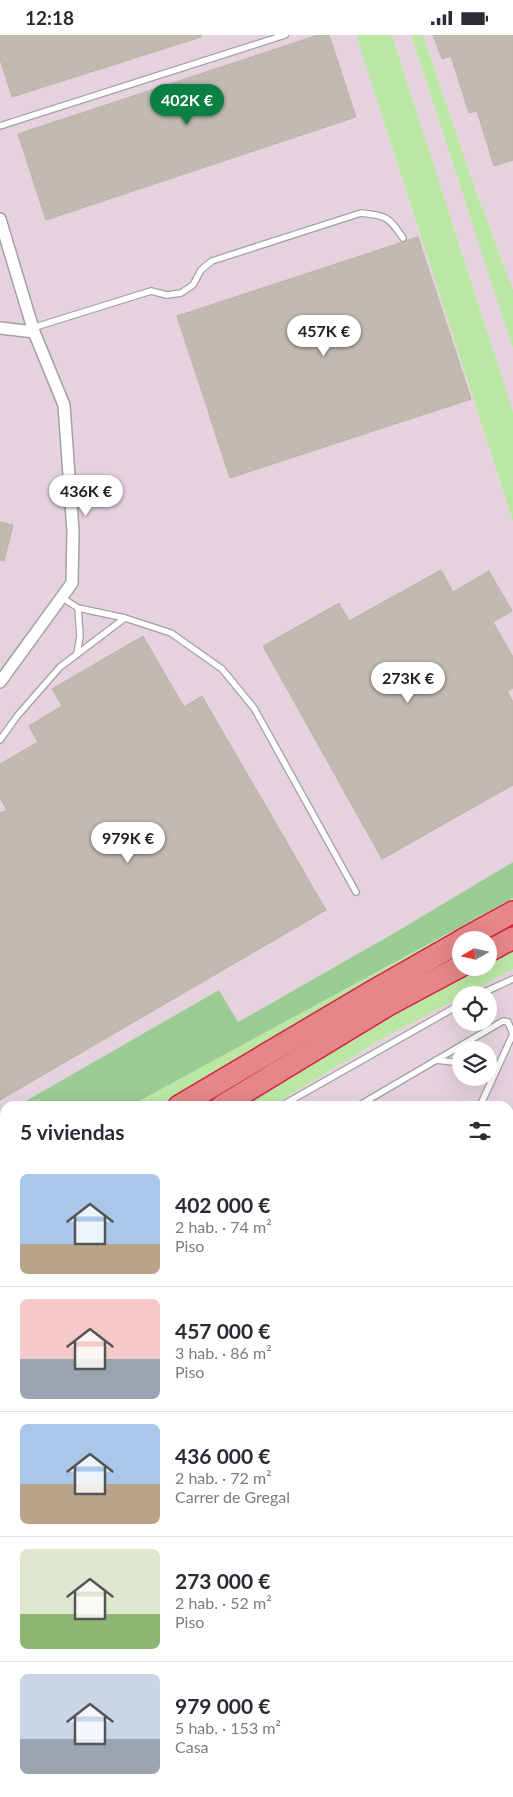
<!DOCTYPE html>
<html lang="es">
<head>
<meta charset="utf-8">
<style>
  :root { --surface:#fff; --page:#f7f7f7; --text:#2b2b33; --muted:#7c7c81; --line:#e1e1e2; --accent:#0b8043 }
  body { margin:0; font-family:Lato,sans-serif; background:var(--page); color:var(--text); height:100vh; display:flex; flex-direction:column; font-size:19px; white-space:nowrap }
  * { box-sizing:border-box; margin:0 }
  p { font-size:16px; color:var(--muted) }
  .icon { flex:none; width:28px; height:28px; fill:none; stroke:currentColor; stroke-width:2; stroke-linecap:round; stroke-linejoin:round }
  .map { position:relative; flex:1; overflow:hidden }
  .sheet { position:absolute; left:0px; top:1066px; width:514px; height:696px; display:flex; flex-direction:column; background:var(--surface); border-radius:15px 15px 0 0; box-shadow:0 5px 20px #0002 }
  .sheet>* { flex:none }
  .needle { width:32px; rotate:261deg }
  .buttons { position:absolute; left:452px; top:896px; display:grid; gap:10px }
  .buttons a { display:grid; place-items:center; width:45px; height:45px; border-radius:50%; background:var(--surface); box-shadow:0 5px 20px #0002; font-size:25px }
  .price { position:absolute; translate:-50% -42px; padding:0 11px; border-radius:18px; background:#fff; color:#222; font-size:16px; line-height:32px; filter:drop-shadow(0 1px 2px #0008) }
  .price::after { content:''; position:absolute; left:50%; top:30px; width:15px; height:11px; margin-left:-8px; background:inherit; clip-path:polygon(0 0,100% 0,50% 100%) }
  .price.active { background:var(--accent); color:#fff }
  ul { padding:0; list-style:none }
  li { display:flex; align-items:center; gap:15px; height:125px; padding:0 20px }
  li+li { border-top:1px solid var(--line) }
  li span { display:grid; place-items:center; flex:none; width:140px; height:100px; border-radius:8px; color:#555 }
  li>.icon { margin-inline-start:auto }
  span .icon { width:60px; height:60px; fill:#fffc; stroke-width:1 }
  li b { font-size:21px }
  h2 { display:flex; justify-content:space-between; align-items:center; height:60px; padding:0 20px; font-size:21px }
  .status { display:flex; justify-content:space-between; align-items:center; height:35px; padding:0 25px; background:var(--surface); direction:ltr }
  .status svg { height:14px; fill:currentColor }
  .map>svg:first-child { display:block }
  .industrial { fill:#e6d2df; fill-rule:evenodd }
  .grass { fill:#bae8a4; fill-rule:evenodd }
  .forest { fill:#9bcc94 }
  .building { fill:#c1bab0; stroke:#beb3a2 }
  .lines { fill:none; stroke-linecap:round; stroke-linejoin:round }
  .service-casing { stroke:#a2a2a2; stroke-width:8 }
  .minor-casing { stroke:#a2a2a2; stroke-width:14 }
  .motorway-casing { stroke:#d42342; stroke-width:24 }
  .service { stroke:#fff; stroke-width:5.5 }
  .minor { stroke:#fff; stroke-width:11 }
  .motorway { stroke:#e58688; stroke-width:21 }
  .motorway-bridge-casing { stroke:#d42342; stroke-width:24; stroke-linecap:butt }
  .motorway-bridge { stroke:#e58688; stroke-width:21 }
</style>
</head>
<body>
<div class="status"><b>12:18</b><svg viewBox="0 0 49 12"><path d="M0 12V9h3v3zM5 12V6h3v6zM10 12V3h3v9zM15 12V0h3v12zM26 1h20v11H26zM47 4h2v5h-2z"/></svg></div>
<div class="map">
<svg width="513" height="1762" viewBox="0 0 513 1762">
  <rect width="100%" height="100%" fill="#edeae0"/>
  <!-- industrial -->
  <g class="industrial">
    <path d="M 0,0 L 356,0 L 513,487 L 513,827 L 396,897 L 238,987 L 219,955 L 17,1071 L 5,1071 L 5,1078 L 0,1081 Z"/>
    <path d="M 392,0 L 411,0 L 513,314 L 513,377 Z"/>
    <path d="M 423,0 L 513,0 L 513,255 L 475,153 Z"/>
    <path d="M 513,934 L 513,1757 L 487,1762 L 486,1758 L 509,1758 L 509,1071 L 271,1071 L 387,1001 L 461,961 L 461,988 L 489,988 L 489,960 L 463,960 ZM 461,1015 L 489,1015 L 489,1042 L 461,1042 Z"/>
    <path d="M 5,1275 L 5,1392 L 0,1385 L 0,1281 Z"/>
    <path d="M 0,1496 L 5,1498 L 5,1758 L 345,1758 L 350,1762 L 0,1762 Z"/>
  </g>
  <!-- grass -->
  <g class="grass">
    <path d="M 356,0 L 392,0 L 513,377 L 513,487 Z"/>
    <path d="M 411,0 L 423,0 L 475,153 L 513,255 L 513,314 Z"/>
    <path d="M 513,863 L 513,934 L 387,1001 L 271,1071 L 130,1071 ZM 461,905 L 489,905 L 489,932 L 461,932 Z"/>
  </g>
  <!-- forest -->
  <g class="forest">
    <path d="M 513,827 L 513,863 L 130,1071 L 17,1071 L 219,955 L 238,987 L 396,897 Z"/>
    <path d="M 5,1078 L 5,1144 L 0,1147 L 0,1081 Z"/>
    <path d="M 5,1219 L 5,1275 L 0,1281 L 0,1220 Z"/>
  </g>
  <!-- building -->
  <g class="building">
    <path d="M 0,0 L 201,0 L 201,2 L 12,62 L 0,24 Z"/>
    <path d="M 318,0 L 329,0 L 356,82 L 46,185 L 18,99 Z"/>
    <path d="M 433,0 L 513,0 L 513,125 L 494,131 L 477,76 L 469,78 L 451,21 L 442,24 Z"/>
    <path d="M 418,202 L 471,364 L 230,443 L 177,281 Z"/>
    <path d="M 0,487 L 13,490 L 4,526 L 0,525 Z"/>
    <path d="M 441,535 L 453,557 L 489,536 L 512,576 L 493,587 L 513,622 L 513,653 L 507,656 L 513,667 L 513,750 L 382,824 L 263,611 L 339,568 L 349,586 Z"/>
    <path d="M 143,601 L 184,672 L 202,661 L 326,875 L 0,1065 L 0,778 L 7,775 L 0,763 L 0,729 L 38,707 L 29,691 L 62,671 L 52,654 Z"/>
  </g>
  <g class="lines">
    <!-- service casing -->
    <g class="service-casing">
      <g id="service">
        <path d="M 0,91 L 285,0"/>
        <path d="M 32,293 L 151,256 L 167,260 L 181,258 L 193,250 L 201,235 L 212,226 L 361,178 C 387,181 388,181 403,203"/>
        <path d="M 61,562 L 78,573 L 125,583"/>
        <path d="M 77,619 L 80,601 L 78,573"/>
        <path d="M 0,705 L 18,680 L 60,632 L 125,583 L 171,598 L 222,634 L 254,673 L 356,857"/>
        <path d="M 478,960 L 513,944"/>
        <path d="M 436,1025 L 461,1028"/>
        <path d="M 489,1032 L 497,1033"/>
        <path d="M 281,1071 L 461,969"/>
        <path d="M 358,1071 L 503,986 L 508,987 L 513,999 L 480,1071"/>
        <path d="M 509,1233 L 513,1217"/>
        <path d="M 509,1537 L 513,1542"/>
        <path d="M 0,1543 L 5,1546"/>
        <path d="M 0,1585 L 5,1584"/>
        <path d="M 509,1689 L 513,1691"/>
        <path d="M 509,1732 L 513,1736"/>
        <path d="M 307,1758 L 312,1762"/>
      </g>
    </g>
    <!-- minor casing -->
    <g class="minor-casing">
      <g id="minor">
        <path d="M 0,184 L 34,297 L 64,370 L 73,496 L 72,548 L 0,647"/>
        <path d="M 0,293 L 34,297"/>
        <path d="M 509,1746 L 513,1745"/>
        <path d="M 417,1762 L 441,1758"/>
      </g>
    </g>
    <!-- motorway casing -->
    <g class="motorway-casing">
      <g id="motorway">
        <path d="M 462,905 L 513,877"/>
        <path d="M 489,916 L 513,903"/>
        <path d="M 179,1071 L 373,956 L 461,906"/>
        <path d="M 222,1071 L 388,970 L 461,931"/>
        <path d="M 0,1174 L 5,1171"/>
        <path d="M 0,1194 L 5,1191"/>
        <path d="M 0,1224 L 5,1220"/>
        <path d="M 0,1428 L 5,1432"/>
        <path d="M 0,1453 L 5,1456"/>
        <path d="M 0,1477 L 5,1480"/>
        <path d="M 378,1758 L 382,1762"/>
      </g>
    </g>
    <!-- service -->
    <use href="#service" class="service"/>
    <!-- minor -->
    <use href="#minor" class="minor"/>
    <!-- motorway -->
    <use href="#motorway" class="motorway"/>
    <!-- motorway-bridge casing -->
    <g class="motorway-bridge-casing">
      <path id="motorway-bridge" d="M 415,1758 L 420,1762"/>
    </g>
    <!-- motorway-bridge -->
    <use href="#motorway-bridge" class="motorway-bridge"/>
  </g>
</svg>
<div class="buttons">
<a><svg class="needle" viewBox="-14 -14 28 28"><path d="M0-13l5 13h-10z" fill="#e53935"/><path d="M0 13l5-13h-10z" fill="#7c7c81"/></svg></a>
<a><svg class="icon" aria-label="locate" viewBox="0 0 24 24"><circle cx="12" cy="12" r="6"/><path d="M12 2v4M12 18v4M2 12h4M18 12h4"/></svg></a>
<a><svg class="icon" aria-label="layers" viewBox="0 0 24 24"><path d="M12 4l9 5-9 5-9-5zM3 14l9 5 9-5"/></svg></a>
</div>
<b class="price active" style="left:187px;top:91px">402K €</b>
<b class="price" style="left:324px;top:322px">457K €</b>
<b class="price" style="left:86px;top:482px">436K €</b>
<b class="price" style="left:408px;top:669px">273K €</b>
<b class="price" style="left:128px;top:829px">979K €</b>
<section class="sheet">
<h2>5 viviendas<svg class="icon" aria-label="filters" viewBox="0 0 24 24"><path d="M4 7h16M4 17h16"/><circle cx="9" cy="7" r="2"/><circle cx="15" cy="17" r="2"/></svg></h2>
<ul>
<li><span style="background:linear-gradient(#a9c7e8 70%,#b9a48a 0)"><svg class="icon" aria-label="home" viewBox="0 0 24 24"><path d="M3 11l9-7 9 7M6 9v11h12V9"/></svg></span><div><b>402 000 €</b><p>2 hab. · 74 m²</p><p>Piso</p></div></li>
<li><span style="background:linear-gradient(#f6c9c9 60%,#9aa5b1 0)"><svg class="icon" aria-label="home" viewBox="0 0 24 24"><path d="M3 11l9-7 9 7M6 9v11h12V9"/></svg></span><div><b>457 000 €</b><p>3 hab. · 86 m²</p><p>Piso</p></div></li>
<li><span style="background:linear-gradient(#a9c7e8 60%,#b9a48a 0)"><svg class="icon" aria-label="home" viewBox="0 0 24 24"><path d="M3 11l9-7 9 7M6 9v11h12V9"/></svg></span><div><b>436 000 €</b><p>2 hab. · 72 m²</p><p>Carrer de Gregal</p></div></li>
<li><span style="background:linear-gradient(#dfe7d0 65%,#8fb573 0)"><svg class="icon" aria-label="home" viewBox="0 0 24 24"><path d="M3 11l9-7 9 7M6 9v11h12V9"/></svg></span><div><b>273 000 €</b><p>2 hab. · 52 m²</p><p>Piso</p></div></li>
<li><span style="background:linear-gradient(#c9d6e8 65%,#9aa5b1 0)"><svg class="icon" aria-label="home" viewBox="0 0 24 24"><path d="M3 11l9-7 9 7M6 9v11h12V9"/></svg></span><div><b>979 000 €</b><p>5 hab. · 153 m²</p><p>Casa</p></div></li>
</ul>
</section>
</div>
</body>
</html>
